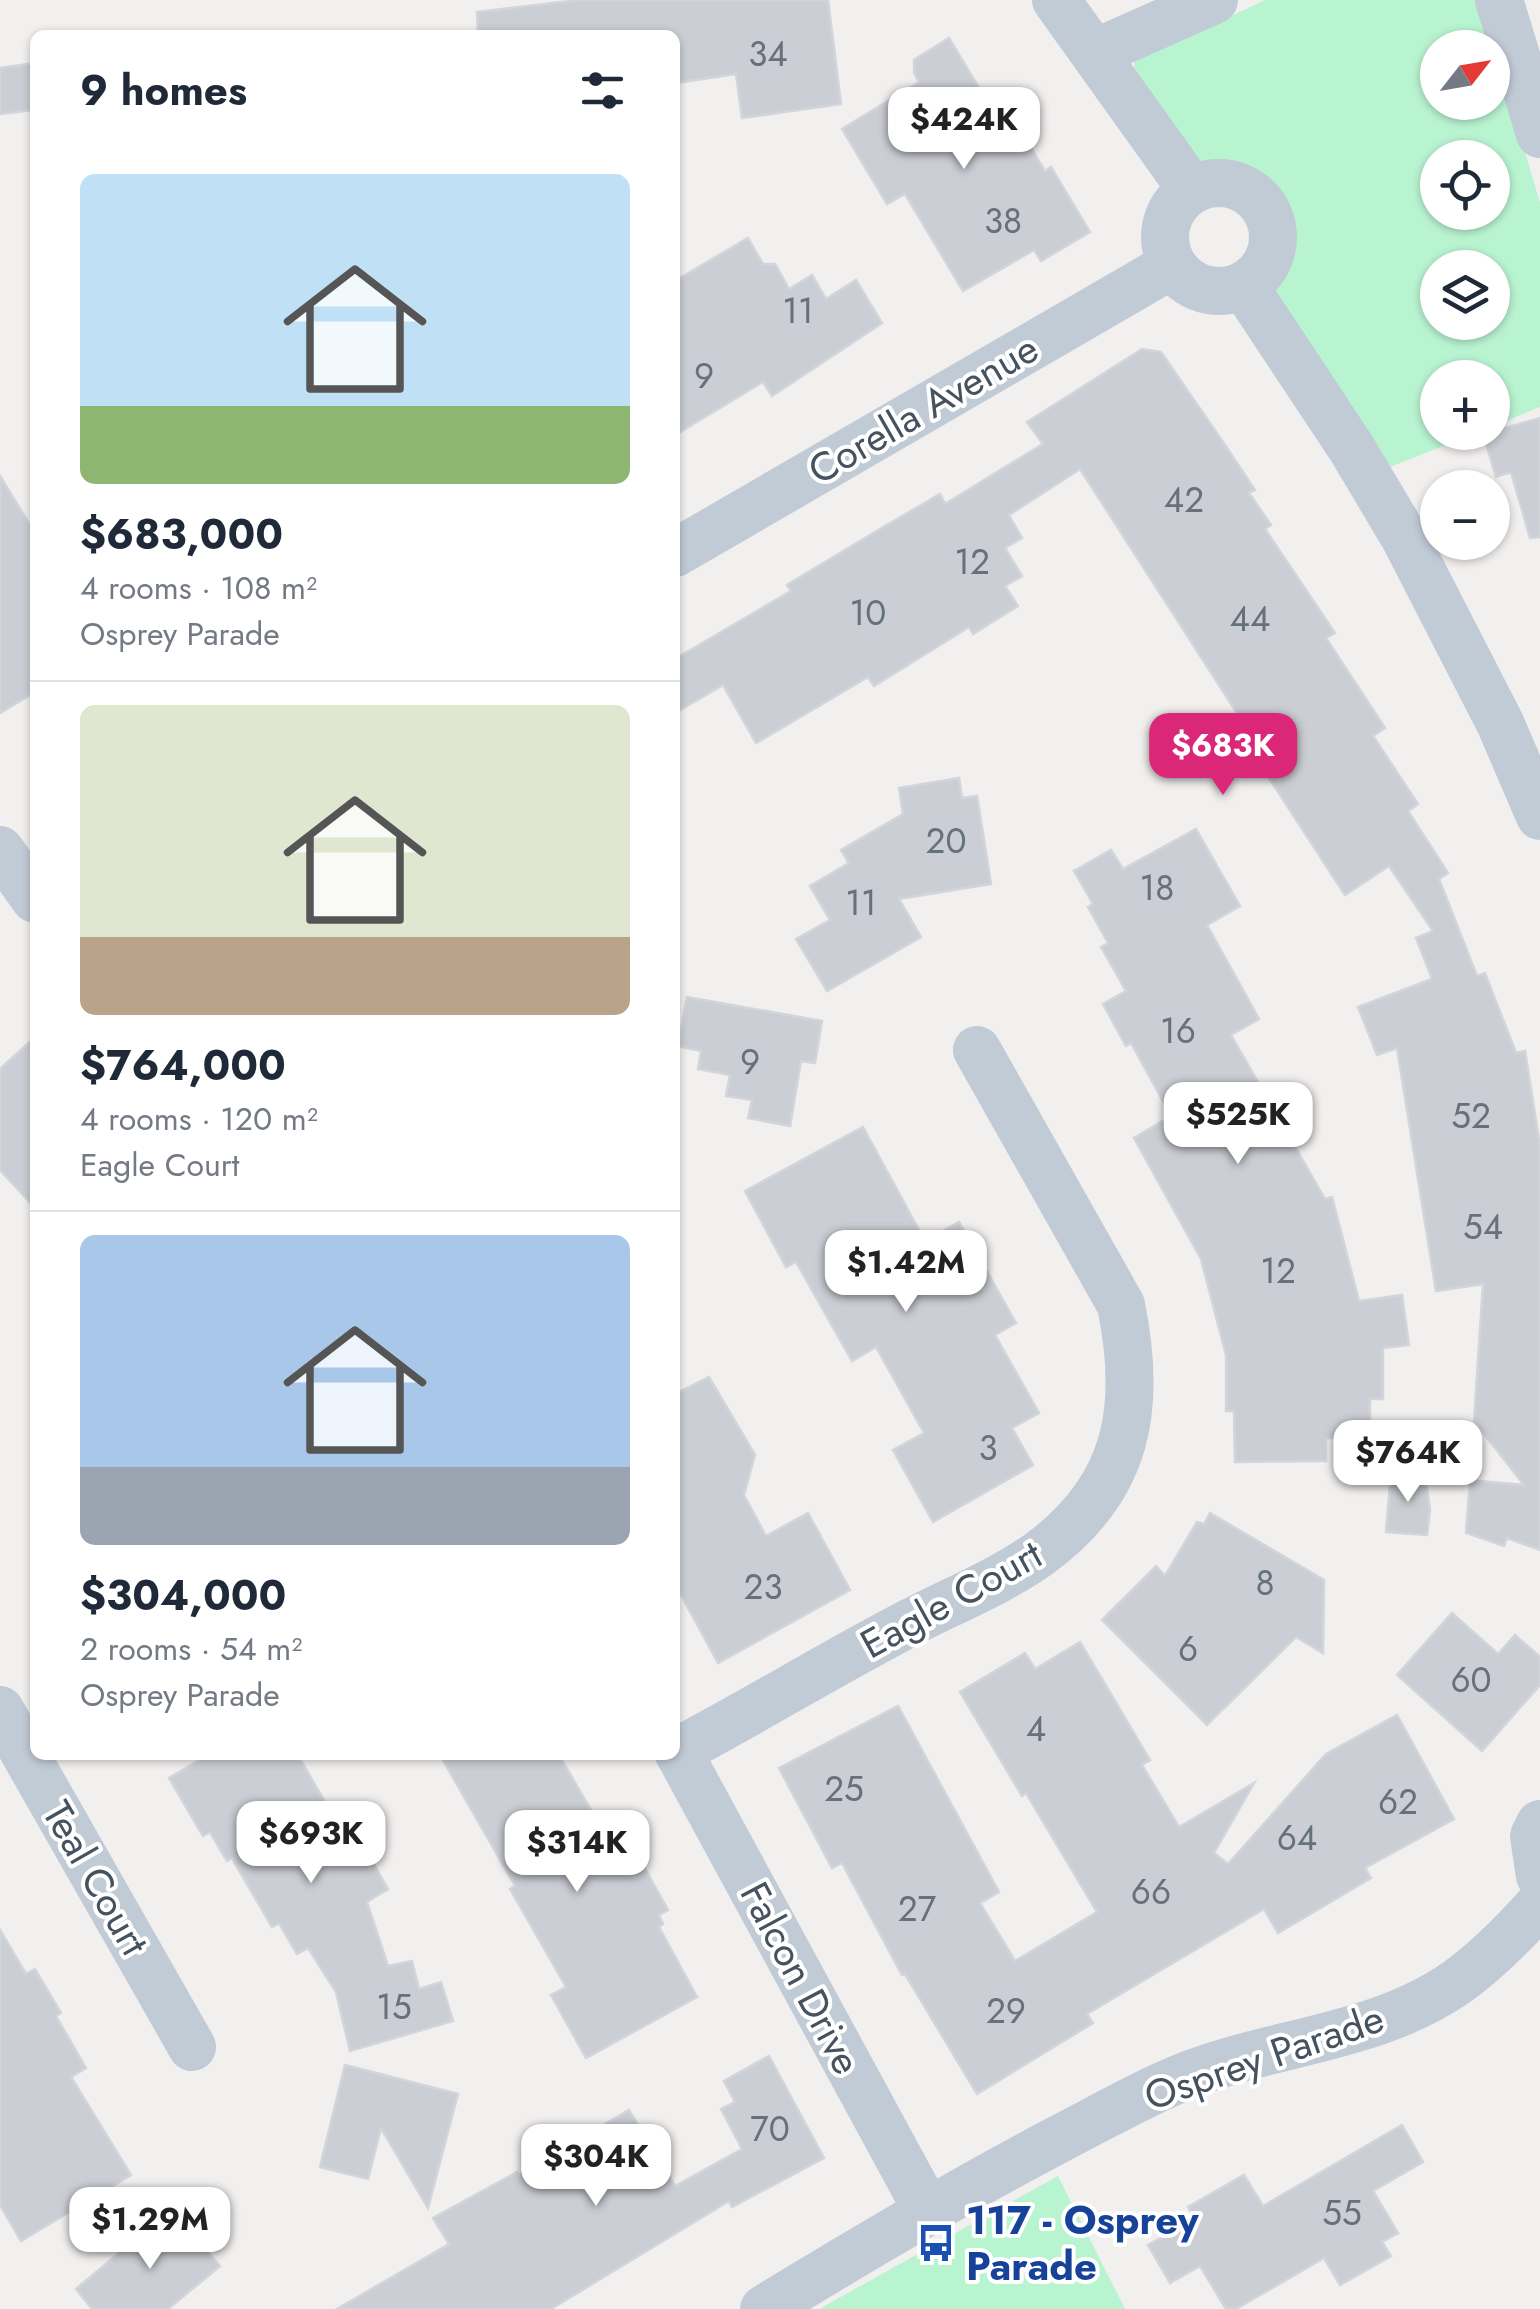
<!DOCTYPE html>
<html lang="en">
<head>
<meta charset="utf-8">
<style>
  :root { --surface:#fff; --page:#f2f2f3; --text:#1f2937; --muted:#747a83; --line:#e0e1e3; --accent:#db2777 }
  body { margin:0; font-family:Jost,sans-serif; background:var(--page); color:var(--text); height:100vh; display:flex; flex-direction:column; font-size:38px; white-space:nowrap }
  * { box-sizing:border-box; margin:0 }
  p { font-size:32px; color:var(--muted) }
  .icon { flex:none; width:55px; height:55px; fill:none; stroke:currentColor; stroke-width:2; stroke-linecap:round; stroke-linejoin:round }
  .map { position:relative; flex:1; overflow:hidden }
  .details { position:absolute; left:30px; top:30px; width:650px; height:1730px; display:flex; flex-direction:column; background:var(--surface); border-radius:15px; box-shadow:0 2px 8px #0004 }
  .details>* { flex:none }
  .needle { width:65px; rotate:59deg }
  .fabs { position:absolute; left:1420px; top:30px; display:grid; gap:20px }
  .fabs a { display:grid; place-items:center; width:90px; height:90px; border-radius:50%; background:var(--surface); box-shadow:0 2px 8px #0004; font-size:50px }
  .price { position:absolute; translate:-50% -85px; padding:0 22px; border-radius:20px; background:#fff; color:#222; font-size:32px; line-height:65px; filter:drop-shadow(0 2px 5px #0008) }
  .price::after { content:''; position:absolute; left:50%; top:60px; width:30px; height:22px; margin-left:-15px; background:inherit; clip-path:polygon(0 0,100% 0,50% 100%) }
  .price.selected { background:var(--accent); color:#fff }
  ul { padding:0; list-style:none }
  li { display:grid; align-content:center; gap:20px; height:530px; padding:0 50px }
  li+li { border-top:2px solid var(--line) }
  li span { display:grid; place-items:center; height:310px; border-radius:15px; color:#555 }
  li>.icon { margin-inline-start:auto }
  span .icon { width:180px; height:180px; fill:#fffc; stroke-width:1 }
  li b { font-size:42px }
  h2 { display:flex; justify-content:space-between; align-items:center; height:120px; padding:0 50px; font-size:42px }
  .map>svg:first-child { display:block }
  .green { fill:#b9f4d1; fill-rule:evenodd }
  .building { fill:#cbced4; stroke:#d2d5db; stroke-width:2.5 }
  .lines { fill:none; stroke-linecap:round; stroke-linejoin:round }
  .minor { stroke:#c1cbd6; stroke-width:48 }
  .labels { text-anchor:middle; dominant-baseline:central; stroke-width:8; stroke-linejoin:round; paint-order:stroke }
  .number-label { font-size:35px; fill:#66717c }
  .street-label { font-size:40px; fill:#45525f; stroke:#fff }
  .transit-label { font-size:40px; font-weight:bold; fill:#164399; stroke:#fff; text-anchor:start }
</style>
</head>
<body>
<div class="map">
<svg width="1540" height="2309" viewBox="0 0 1540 2309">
  <rect width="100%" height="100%" fill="#f2efef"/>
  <!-- green -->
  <g class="green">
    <path d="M 1265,0 L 1481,0 L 1540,203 L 1540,407 L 1493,426 L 1492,378 L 1438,378 L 1438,432 L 1476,433 L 1380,471 L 1271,289 L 1288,240 L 1281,204 L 1254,178 L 1204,172 L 1136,88 L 1134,62 ZM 1438,48 L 1492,48 L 1492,102 L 1438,102 ZM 1438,158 L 1492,158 L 1492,212 L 1438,212 ZM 1438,268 L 1492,268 L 1492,322 L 1438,322 Z"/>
    <path d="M 1058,2176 L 1125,2309 L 819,2309 Z"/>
  </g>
  <!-- building -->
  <g class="building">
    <path d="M 579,0 L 828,0 L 841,104 L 742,118 L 736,74 L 675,83 L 675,35 L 478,35 L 477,12 Z"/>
    <path d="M 949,38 L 1013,145 L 1025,138 L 1045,171 L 1051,167 L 1090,232 L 1041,261 L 1034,250 L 963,291 L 905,194 L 887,204 L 842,129 L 919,82 L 914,73 L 914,60 Z"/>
    <path d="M 35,63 L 35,110 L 0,114 L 0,68 Z"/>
    <path d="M 748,238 L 763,264 L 775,264 L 789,289 L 812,275 L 826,299 L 856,280 L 882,323 L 772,396 L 763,382 L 675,435 L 675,281 Z"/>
    <path d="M 1142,349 L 1161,352 L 1225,445 L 1255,490 L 1249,493 L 1271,525 L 1265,529 L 1335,633 L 1326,638 L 1385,728 L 1373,736 L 1418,804 L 1408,811 L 1448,873 L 1439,879 L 1477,976 L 1485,973 L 1516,1053 L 1525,1051 L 1540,1146 L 1540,1550 L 1507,1538 L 1504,1546 L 1466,1533 L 1470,1480 L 1524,1485 L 1474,1421 L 1483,1284 L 1436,1291 L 1397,1048 L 1377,1055 L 1358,1007 L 1432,979 L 1416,938 L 1433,931 L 1389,866 L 1345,895 L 1237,729 L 1244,724 L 1080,469 L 1009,515 L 1022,538 L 1005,548 L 1022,576 L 1005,586 L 1018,606 L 973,634 L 969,627 L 874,686 L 868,677 L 756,743 L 723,685 L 675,713 L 675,659 L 791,591 L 787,585 L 880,529 L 940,494 L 945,504 L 1043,444 L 1027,422 Z"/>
    <path d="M 1540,418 L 1540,537 L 1530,538 L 1511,472 L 1496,477 L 1483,434 Z"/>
    <path d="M 0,476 L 35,533 L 35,692 L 0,713 Z"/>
    <path d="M 959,778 L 962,798 L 977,796 L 991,884 L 899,899 L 921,937 L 827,991 L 796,939 L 830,920 L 810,886 L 849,863 L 841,850 L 903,814 L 899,788 Z"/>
    <path d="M 1196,829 L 1240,906 L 1207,925 L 1259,1019 L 1231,1035 L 1325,1199 L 1332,1197 L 1359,1301 L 1402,1295 L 1409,1345 L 1383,1348 L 1383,1399 L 1370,1399 L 1370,1438 L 1326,1438 L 1326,1461 L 1235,1462 L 1234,1411 L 1226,1411 L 1226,1355 L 1201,1259 L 1134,1138 L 1171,1116 L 1131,1043 L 1126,1046 L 1103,1004 L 1126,991 L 1101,947 L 1108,943 L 1088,907 L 1093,904 L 1074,871 L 1111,850 L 1123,869 Z"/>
    <path d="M 687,997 L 822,1021 L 815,1063 L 801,1061 L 790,1126 L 748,1118 L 752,1100 L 726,1096 L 730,1075 L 698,1069 L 701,1051 L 678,1046 Z"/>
    <path d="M 35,1037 L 35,1208 L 0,1170 L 0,1069 Z"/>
    <path d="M 863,1127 L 925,1241 L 959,1222 L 1016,1323 L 995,1335 L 1039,1413 L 1012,1428 L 1033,1465 L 933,1522 L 893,1450 L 924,1433 L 876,1347 L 852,1361 L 796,1262 L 786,1267 L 745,1191 Z"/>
    <path d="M 709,1377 L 755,1455 L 744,1495 L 766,1536 L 808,1513 L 850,1590 L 718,1663 L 675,1584 L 675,1394 Z"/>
    <path d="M 1391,1473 L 1425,1476 L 1430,1509 L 1427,1535 L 1386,1532 Z"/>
    <path d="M 1210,1513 L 1324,1580 L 1323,1653 L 1296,1637 L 1207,1725 L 1102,1620 L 1156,1566 L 1165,1576 L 1197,1522 L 1204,1524 Z"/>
    <path d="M 1452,1613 L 1498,1654 L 1515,1635 L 1540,1657 L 1540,1685 L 1482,1751 L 1397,1675 Z"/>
    <path d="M 1080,1642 L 1150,1760 L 1142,1765 L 1179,1827 L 1254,1783 L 1214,1853 L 1228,1864 L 1326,1754 L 1397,1715 L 1454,1819 L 1365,1868 L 1371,1878 L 1278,1933 L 1264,1909 L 1087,2014 L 1093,2023 L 977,2094 L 905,1974 L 902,1975 L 842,1863 L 832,1868 L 779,1768 L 898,1706 L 999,1892 L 980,1903 L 1015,1961 L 1097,1912 L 1026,1793 L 1022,1796 L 960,1692 L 1025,1653 L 1035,1669 Z"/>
    <path d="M 208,1755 L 298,1755 L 338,1825 L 348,1819 L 388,1889 L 367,1902 L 388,1966 L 412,1961 L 419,1989 L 441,1982 L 453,2021 L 350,2051 L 336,1992 L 308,1948 L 297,1954 L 279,1923 L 272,1927 L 232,1858 L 227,1861 L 210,1832 L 203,1836 L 169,1778 Z"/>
    <path d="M 440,1755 L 559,1755 L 602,1829 L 618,1820 L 668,1910 L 659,1915 L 663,1924 L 659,1927 L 697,1997 L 586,2058 L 551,1995 L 566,1987 L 510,1889 L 515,1886 Z"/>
    <path d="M 0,1930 L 26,1974 L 35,1969 L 61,2013 L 56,2016 L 86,2068 L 71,2077 L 131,2175 L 21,2241 L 0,2205 Z"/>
    <path d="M 769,2056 L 824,2158 L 732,2207 L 729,2201 L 551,2309 L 337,2309 L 449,2244 L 433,2218 L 517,2172 L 519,2175 L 629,2110 L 675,2186 L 742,2149 L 721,2109 L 735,2102 L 724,2081 Z"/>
    <path d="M 345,2065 L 458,2094 L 428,2208 L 381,2128 L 368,2179 L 320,2167 Z"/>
    <path d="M 1402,2125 L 1423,2162 L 1373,2191 L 1398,2233 L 1382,2242 L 1391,2256 L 1340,2285 L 1324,2258 L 1236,2309 L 1226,2309 L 1200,2266 L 1170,2283 L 1148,2245 L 1195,2219 L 1188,2207 L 1244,2175 L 1263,2206 Z"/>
    <path d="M 163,2216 L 188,2246 L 196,2238 L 220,2266 L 168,2309 L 92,2309 L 76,2289 Z"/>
  </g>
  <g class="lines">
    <!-- minor -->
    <g class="minor">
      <path d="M 1056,0 L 1192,190"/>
      <path d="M 1499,0 L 1540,134"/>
      <path d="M 1095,53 L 1214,0"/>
      <circle cx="1219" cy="237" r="54"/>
      <path d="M 1244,286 L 1352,449 L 1405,538 L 1500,723 L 1540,816"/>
      <path d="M 675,553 L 1172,265"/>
      <path d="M 0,850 L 35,899"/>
      <path d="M 0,1710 L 192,2047"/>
      <path d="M 675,1746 L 927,2210"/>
      <path d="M 678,1751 C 752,1712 824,1668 898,1629 C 944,1604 997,1584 1039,1554 C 1129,1488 1142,1408 1121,1305 L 977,1050"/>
      <path d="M 1540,1824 L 1534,1836 L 1540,1876"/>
      <path d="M 764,2309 C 862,2249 960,2191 1061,2138 C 1104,2116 1147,2091 1191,2074 C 1278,2041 1379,2037 1457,1982 C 1488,1960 1515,1932 1540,1904"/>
    </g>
  </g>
  <!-- icons -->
  <defs>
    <g id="bus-bare" transform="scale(3)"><path d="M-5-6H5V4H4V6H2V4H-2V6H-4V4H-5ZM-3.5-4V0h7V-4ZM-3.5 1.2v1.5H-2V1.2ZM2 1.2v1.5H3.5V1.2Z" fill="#1a4fb4" stroke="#fff" stroke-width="2.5" paint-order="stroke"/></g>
  </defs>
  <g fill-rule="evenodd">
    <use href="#bus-bare" x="936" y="2243"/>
  </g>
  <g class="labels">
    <!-- number labels -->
    <g class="number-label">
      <text x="768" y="54">34</text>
      <text x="1003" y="221">38</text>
      <text x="798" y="311">11</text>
      <text x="704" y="376">9</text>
      <text x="1184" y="500">42</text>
      <text x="972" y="562">12</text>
      <text x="868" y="613">10</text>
      <text x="1250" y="619">44</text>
      <text x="946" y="841">20</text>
      <text x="1157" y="888">18</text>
      <text x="861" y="903">11</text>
      <text x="1178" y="1031">16</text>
      <text x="750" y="1062">9</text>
      <text x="1471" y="1116">52</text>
      <text x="1483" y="1227">54</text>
      <text x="1278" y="1271">12</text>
      <text x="988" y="1448">3</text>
      <text x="1265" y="1583">8</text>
      <text x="763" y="1587">23</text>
      <text x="1188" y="1649">6</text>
      <text x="1471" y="1680">60</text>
      <text x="1036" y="1729">4</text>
      <text x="844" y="1789">25</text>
      <text x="1398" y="1802">62</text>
      <text x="1297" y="1838">64</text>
      <text x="1151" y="1892">66</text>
      <text x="917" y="1909">27</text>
      <text x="394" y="2007">15</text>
      <text x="1006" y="2011">29</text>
      <text x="770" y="2129">70</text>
      <text x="1342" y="2213">55</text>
    </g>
    <!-- street labels -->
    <g class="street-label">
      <text transform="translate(923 409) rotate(-30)">Corella Avenue</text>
      <text transform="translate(951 1599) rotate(-29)">Eagle Court</text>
      <text transform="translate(96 1878) rotate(60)">Teal Court</text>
      <text transform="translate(801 1978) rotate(62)">Falcon Drive</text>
      <text transform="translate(1264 2057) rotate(-19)">Osprey Parade</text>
    </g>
    <!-- transit labels -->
    <g class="transit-label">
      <text x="966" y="2220">117 - Osprey<tspan x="966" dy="46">Parade</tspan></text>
    </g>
  </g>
</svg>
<div class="fabs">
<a><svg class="needle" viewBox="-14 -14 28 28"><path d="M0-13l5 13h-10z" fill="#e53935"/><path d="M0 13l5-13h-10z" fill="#747a83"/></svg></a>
<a><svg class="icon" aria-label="locate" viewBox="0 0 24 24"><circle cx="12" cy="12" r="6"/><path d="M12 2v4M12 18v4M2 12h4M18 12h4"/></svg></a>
<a><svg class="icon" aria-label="layers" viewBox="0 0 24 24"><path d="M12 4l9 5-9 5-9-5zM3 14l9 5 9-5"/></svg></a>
<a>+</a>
<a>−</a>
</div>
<b class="price" style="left:964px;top:172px">$424K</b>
<b class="price selected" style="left:1223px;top:798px">$683K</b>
<b class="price" style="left:1238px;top:1167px">$525K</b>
<b class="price" style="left:906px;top:1315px">$1.42M</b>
<b class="price" style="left:1408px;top:1505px">$764K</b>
<b class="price" style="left:311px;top:1886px">$693K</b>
<b class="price" style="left:577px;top:1895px">$314K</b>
<b class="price" style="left:596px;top:2209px">$304K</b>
<b class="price" style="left:150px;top:2272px">$1.29M</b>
<section class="details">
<h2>9 homes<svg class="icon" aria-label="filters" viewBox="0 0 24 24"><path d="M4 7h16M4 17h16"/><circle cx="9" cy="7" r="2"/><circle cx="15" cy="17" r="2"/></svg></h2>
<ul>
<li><span style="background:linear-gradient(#bfe0f5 75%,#8fb573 0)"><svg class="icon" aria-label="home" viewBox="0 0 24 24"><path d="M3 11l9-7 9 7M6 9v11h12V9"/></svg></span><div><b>$683,000</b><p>4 rooms · 108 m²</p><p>Osprey Parade</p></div></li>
<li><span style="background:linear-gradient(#dfe7d0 75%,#b9a48a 0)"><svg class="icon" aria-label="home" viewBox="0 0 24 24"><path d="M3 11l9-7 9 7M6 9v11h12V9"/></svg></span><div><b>$764,000</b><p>4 rooms · 120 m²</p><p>Eagle Court</p></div></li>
<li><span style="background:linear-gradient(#a9c7e8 75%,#9aa5b1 0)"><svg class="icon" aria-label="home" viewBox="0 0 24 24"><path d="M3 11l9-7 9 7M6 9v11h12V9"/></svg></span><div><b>$304,000</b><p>2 rooms · 54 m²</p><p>Osprey Parade</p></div></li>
</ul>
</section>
</div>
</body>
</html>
